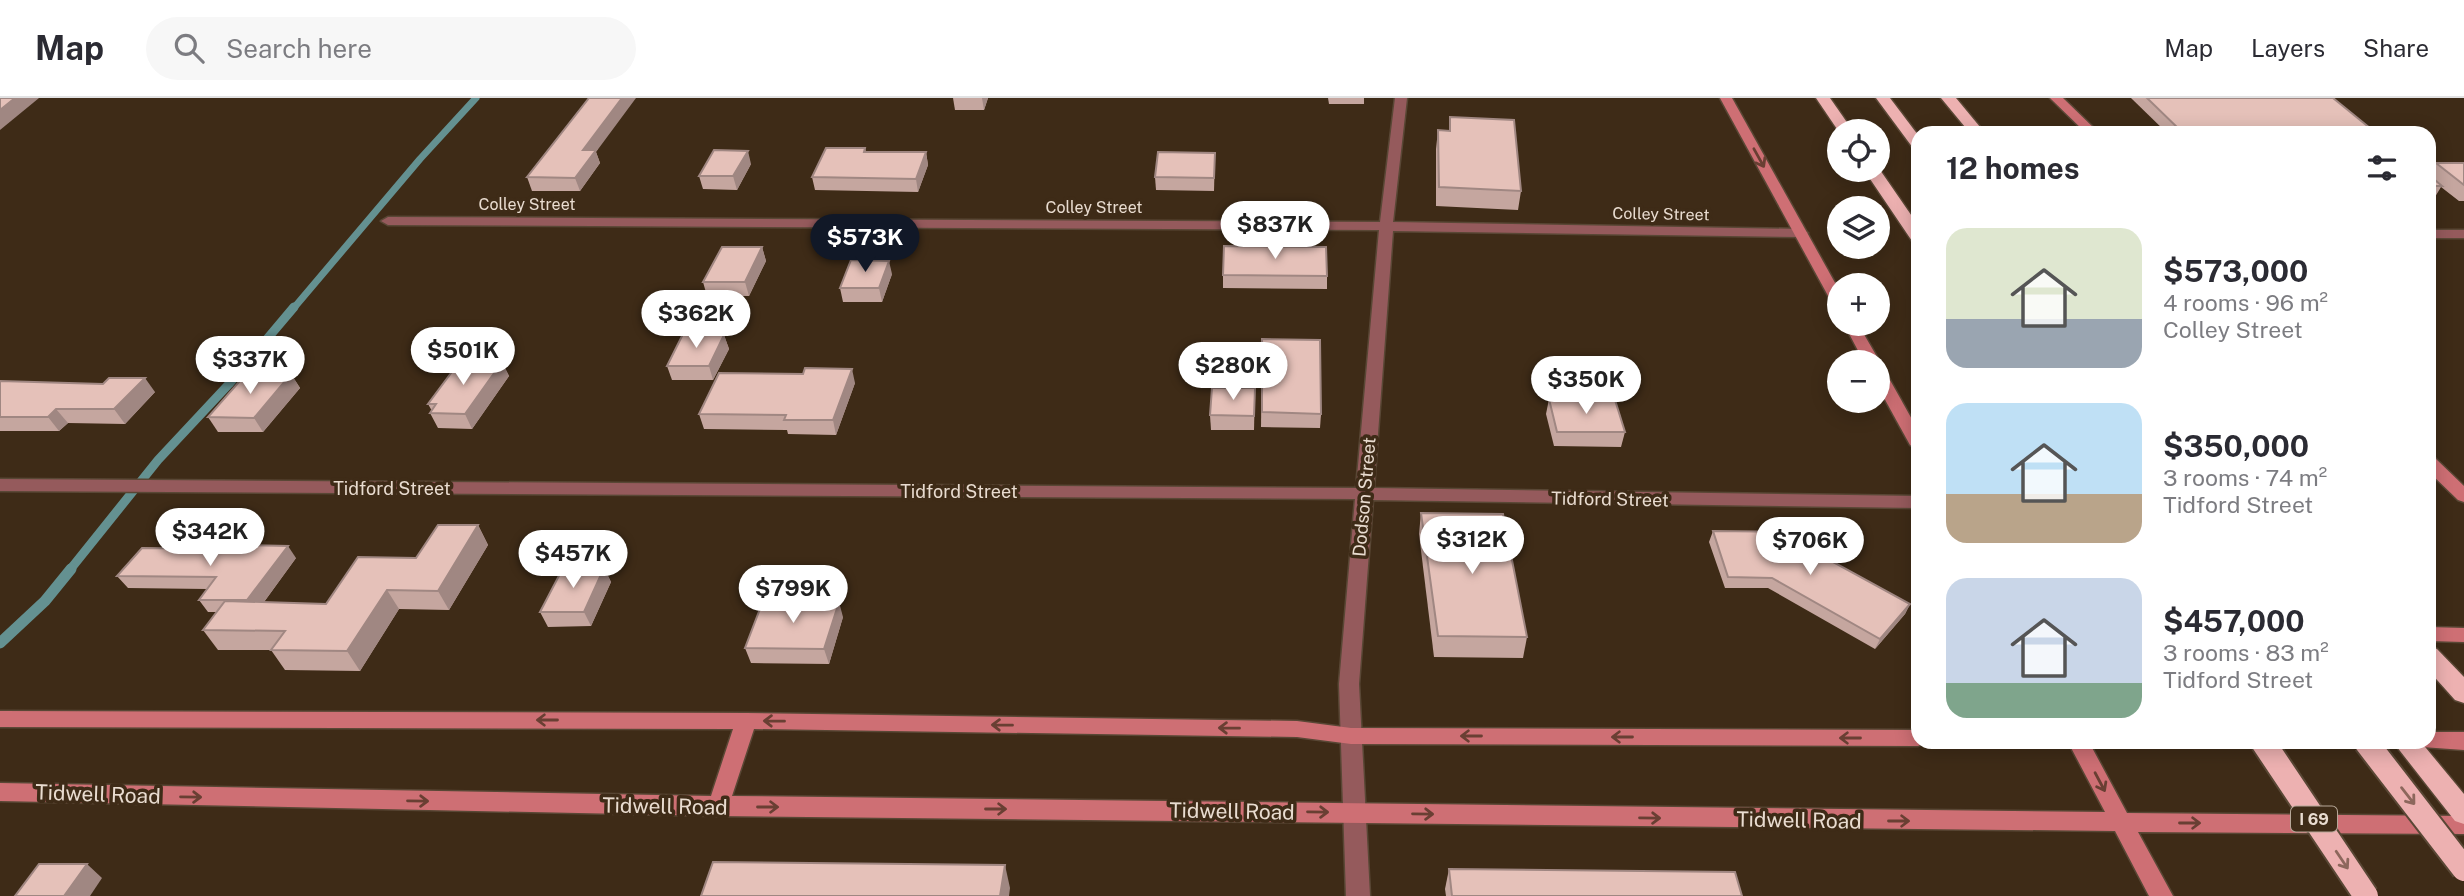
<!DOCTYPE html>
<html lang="en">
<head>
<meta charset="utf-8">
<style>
  :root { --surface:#fff; --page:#f7f7f7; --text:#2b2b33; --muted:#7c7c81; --line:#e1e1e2; --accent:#111827 }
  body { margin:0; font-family:"Public Sans",sans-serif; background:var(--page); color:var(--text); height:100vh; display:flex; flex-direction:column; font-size:26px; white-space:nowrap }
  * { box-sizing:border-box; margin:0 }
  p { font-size:23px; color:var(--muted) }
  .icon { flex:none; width:38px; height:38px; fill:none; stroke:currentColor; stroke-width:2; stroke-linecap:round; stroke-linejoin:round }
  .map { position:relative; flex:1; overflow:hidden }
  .side { position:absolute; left:1911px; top:28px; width:525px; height:623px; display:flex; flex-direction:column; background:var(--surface); border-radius:21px; box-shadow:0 4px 18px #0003 }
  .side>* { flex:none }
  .buttons { position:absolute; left:1827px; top:21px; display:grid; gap:14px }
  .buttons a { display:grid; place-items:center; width:63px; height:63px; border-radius:50%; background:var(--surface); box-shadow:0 4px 18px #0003; font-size:35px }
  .price { position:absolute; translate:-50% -60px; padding:0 16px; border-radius:24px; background:#fff; color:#222; font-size:23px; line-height:46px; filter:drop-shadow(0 2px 4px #0008) }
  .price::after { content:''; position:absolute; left:50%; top:42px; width:21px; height:16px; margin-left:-10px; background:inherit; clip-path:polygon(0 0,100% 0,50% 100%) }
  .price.on { background:var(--accent); color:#fff }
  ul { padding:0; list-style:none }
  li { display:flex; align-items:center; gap:21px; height:175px; padding:0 35px }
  li span { display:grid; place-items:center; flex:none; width:196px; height:140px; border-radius:21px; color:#555 }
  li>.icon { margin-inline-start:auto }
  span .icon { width:84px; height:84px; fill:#fffc; stroke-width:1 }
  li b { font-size:30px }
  h2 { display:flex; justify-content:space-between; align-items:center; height:84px; padding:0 35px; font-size:30px }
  header { display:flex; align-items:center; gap:42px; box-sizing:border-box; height:98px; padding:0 35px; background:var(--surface); border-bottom:2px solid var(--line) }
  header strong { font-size:33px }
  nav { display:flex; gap:38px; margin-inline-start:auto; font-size:24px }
  .search { width:490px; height:63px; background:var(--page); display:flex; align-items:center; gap:18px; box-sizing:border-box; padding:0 24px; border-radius:38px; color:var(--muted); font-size:26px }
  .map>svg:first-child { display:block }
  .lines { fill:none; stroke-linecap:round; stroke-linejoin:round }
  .stream-far2 { stroke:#649191; stroke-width:7 }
  .stream-far1 { stroke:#649191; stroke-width:9 }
  .stream { stroke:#649191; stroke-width:11 }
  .minor-casing { stroke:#594735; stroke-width:3 }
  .secondary-casing { stroke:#594735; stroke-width:3 }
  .motorway-casing { stroke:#594735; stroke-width:3 }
  .minor { fill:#955a5c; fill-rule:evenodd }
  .secondary { fill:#ce6f74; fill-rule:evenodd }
  .motorway { fill:#edb1b1; fill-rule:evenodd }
  .motorway-bridge-casing { stroke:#594735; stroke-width:28; stroke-linecap:butt }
  .motorway-bridge { stroke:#edb1b1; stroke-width:24 }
  .wall { fill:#c5a69f }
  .shaded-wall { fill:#a08782 }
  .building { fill:#e5c1b9; stroke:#a08782; stroke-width:2 }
  .oneway { stroke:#693f33 }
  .oneway2 { stroke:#8d675c }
  .labels { text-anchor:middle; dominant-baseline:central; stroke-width:7; stroke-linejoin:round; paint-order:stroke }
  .far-street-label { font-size:16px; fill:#e9dcd0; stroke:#3e2b17 }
  .shield { fill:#3e2b17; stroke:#b6a798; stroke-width:2 }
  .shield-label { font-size:16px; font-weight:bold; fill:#e9dcd0 }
  .street-label { font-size:18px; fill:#e9dcd0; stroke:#3e2b17 }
  .near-street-label { font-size:21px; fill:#e9dcd0; stroke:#3e2b17 }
</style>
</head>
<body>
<header>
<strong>Map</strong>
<div class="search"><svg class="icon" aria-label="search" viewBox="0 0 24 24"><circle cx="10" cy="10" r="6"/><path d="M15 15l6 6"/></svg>Search here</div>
<nav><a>Map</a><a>Layers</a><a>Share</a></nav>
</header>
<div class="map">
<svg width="2464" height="798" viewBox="0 0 2464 798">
  <rect width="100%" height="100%" fill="#3e2b17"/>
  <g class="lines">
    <!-- stream-far2 -->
    <path class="stream-far2" d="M 293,211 L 420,61 L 476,0"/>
    <!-- stream-far1 -->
    <path class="stream-far1" d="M 69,473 L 158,362 L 229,286 L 294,209"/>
    <!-- stream -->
    <path class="stream" d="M 0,545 L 45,503 L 71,471"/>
    <!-- minor casing -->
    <g class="minor-casing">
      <g id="minor">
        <path d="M 1395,0 L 1407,0 L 1393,124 L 1801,131 L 1808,135 L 1801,139 L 1393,133 L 1374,390 L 1918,398 L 1918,410 L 1373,402 L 1359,586 L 1370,798 L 1346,798 L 1339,586 L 1355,401 L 0,393 L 0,381 L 1356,390 L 1379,132 L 388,127 L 381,123 L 388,119 L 1380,124 Z"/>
        <rect x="2429" y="132" width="35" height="8"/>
      </g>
    </g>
    <!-- secondary casing -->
    <g class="secondary-casing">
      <g id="secondary">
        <path d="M 1720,0 L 1732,0 L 1839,192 L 1839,209 L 1832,205 Z"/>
        <path d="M 2050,0 L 2063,0 L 2099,35 L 2086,35 Z"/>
        <path d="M 1844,226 L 1858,226 L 1880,264 L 1878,267 L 1878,264 L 1864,264 Z"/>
        <path d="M 1878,270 L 1886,275 L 1918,332 L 1918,352 L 1910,347 L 1878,289 Z"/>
        <path d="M 2429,358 L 2435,360 L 2464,388 L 2464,404 L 2458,402 L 2429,374 Z"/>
        <path d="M 2429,529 L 2464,530 L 2464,544 L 2429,543 Z"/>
        <path d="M 0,613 L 746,615 L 1297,623 L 1351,630 L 1918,632 L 1918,644 L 1926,644 L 1918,648 L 1351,646 L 1297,639 L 754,631 L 732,698 L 2105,714 L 2068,644 L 2089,644 L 2127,715 L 2464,718 L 2464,736 L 2138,734 L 2173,798 L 2149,798 L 2115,733 L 718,718 L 0,703 L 0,685 L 711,698 L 733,631 L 0,629 Z"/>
        <path d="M 2429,634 L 2464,634 L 2464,652 L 2422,649 L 2419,644 L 2429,644 Z"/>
      </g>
    </g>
    <!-- motorway casing -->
    <g class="motorway-casing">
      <g id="motorway">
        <path d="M 1816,0 L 1830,0 L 1853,33 L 1839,34 Z"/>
        <path d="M 1876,0 L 1890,0 L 1918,37 L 1918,52 L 1913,50 Z"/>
        <path d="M 1941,0 L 1956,0 L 1985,35 L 1970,35 Z"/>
        <path d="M 1878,69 L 1918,127 L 1918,144 L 1912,143 L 1864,72 L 1878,72 Z"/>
        <path d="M 2429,548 L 2437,551 L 2464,579 L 2464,605 L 2455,602 L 2429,573 Z"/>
        <path d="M 2393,644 L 2421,644 L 2464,696 L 2464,726 L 2455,723 Z"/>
      </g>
    </g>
    <!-- minor -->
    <use href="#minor" class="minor"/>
    <!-- secondary -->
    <use href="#secondary" class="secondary"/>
    <!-- motorway -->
    <use href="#motorway" class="motorway"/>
    <!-- motorway-bridge casing -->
    <g class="motorway-bridge-casing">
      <g id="motorway-bridge">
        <path d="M 2263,644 L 2366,798"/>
        <path d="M 2366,644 L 2464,771"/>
      </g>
    </g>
    <!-- motorway-bridge -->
    <use href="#motorway-bridge" class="motorway-bridge"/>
  </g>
  <!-- wall -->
  <g class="wall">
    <path d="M 953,0 L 988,0 L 984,12 L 955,12 Z"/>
    <path d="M 1328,0 L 1364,0 L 1364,6 L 1329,6 Z"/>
    <path d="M 2131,0 L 2333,0 L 2376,35 L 2167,35 Z"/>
    <path d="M 1450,19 L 1521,93 L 1518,112 L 1436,108 L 1436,51 L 1438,32 L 1449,32 Z"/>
    <path d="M 865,50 L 866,54 L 926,54 L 928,67 L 918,94 L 815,92 L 812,79 Z"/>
    <path d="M 596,54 L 600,65 L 580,93 L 532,93 L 527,79 Z"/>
    <path d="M 1215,55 L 1214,93 L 1156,92 L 1155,79 Z"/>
    <path d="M 2436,65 L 2464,65 L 2464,103 L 2459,103 L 2441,89 L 2435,99 L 2429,99 L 2429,75 Z"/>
    <path d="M 751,66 L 737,92 L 703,91 L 699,78 Z"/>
    <path d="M 762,149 L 766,163 L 749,198 L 707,198 L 703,184 Z"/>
    <path d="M 892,176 L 882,204 L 843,204 L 840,190 Z"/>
    <path d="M 1223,177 L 1327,178 L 1327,191 L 1223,190 Z"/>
    <path d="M 724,237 L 729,251 L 713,282 L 672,282 L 667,268 Z"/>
    <path d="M 1262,241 L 1321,316 L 1320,330 L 1261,329 Z"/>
    <path d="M 502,264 L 509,278 L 472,331 L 438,330 L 430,315 L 432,313 L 428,306 Z"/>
    <path d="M 291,276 L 300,290 L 263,334 L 218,334 L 208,319 Z"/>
    <path d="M 0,283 L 155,294 L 125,326 L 68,325 L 59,333 L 0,333 Z"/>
    <path d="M 855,285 L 836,337 L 788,336 L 787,332 L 704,331 L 699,316 Z"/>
    <path d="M 1255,290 L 1254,332 L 1211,332 L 1210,317 Z"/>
    <path d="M 1549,301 L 1625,334 L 1621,349 L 1554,348 L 1546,316 Z"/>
    <path d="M 1421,415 L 1527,539 L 1523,560 L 1434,559 L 1419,436 Z"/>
    <path d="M 478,427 L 488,447 L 449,512 L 399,511 L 360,573 L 285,572 L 271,552 L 218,552 L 203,532 L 217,514 L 208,514 L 199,502 L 207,491 L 128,490 L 117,478 L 296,460 L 264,504 L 326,506 L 416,460 Z"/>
    <path d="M 1713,433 L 1910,506 L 1905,516 L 1875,551 L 1768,490 L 1725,490 L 1709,444 Z"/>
    <path d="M 604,470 L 611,484 L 591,528 L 548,529 L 540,514 Z"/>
    <path d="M 843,519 L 829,566 L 751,565 L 745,550 Z"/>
    <path d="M 1449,771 L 1742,798 L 1446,798 L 1445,791 Z"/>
  </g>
  <!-- shaded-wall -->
  <g class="shaded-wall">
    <path d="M 15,0 L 39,0 L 0,32 L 0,12 Z"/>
    <path d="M 622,0 L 636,0 L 596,54 L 600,65 L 580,93 L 575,80 L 583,52 Z"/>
    <path d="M 982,0 L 988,0 L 984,12 Z"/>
    <path d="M 748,53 L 751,66 L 737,92 L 733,78 Z"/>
    <path d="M 926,54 L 928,67 L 918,94 L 916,81 Z"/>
    <path d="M 762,149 L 766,163 L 749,198 L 745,184 Z"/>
    <path d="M 889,163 L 892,176 L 882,204 L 879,190 Z"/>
    <path d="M 724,237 L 729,251 L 713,282 L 709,268 Z"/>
    <path d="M 502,264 L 509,278 L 472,331 L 465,316 Z"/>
    <path d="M 852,271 L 855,285 L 836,337 L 833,322 Z"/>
    <path d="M 291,276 L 300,290 L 263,334 L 254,320 Z"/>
    <path d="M 145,280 L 155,294 L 125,326 L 114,311 Z"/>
    <path d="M 56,311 L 68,325 L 59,333 L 48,319 Z"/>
    <path d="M 478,427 L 488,447 L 449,512 L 438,493 Z"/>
    <path d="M 288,448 L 296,460 L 256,515 L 247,502 Z"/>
    <path d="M 604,470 L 611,484 L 591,528 L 584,514 Z"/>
    <path d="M 387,492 L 399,511 L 360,573 L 347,553 Z"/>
    <path d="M 839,504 L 843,519 L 829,566 L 824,551 Z"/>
    <path d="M 1910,506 L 1905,516 L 1875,551 L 1880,541 Z"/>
    <path d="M 87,766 L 102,780 L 90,798 L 64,798 Z"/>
    <path d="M 1005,767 L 1010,790 L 1009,798 L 1000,798 Z"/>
  </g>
  <!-- building -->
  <g class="building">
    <path d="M 0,0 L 15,0 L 0,12 Z"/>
    <path d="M 589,0 L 622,0 L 583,52 L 596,52 L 575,80 L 527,79 Z"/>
    <path d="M 2147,0 L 2333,0 L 2376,35 L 2183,35 Z"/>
    <path d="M 1450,19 L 1514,22 L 1521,93 L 1439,89 L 1438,32 L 1450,33 Z"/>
    <path d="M 826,50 L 865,50 L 864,54 L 926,54 L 916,81 L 812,79 Z"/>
    <path d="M 714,52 L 748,53 L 733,78 L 699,78 Z"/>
    <path d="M 1158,54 L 1215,55 L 1214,80 L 1155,79 Z"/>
    <path d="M 2436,65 L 2464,65 L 2464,87 Z"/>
    <path d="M 2429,77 L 2442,88 L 2429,88 Z"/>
    <path d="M 1224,148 L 1326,149 L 1327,178 L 1223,177 Z"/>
    <path d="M 722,149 L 762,149 L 745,184 L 703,184 Z"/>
    <path d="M 851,162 L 889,163 L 879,190 L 840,190 Z"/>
    <path d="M 683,236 L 724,237 L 709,268 L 667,268 Z"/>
    <path d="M 1262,241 L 1320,242 L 1321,316 L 1262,314 Z"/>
    <path d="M 460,263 L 502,264 L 465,316 L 430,315 L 436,306 L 428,306 Z"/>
    <path d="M 805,270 L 852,271 L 833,322 L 784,322 L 786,317 L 699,316 L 719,275 L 803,276 Z"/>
    <path d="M 246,276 L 291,276 L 254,320 L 208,319 Z"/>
    <path d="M 109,280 L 145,280 L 114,311 L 56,311 L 48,319 L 0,319 L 0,283 L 103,286 Z"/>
    <path d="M 1212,290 L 1255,290 L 1254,318 L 1210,317 Z"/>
    <path d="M 1549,301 L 1615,302 L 1625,334 L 1557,334 Z"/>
    <path d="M 1421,415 L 1503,416 L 1527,539 L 1438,538 Z"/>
    <path d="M 438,427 L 478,427 L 438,493 L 387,492 L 347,553 L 271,552 L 285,533 L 203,532 L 225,503 L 326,506 L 358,459 L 416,460 Z"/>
    <path d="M 1713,433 L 1797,434 L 1802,447 L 1910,506 L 1880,541 L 1772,480 L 1728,479 Z"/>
    <path d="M 241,447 L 288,448 L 247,502 L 199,502 L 216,479 L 117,478 L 142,450 L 239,451 Z"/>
    <path d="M 563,470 L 604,470 L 584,514 L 540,514 Z"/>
    <path d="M 763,503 L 839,504 L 824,551 L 745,550 Z"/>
    <path d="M 713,764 L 1005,767 L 1000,798 L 701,798 Z"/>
    <path d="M 39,766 L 87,766 L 64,798 L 15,798 Z"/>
    <path d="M 1449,771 L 1735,774 L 1742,798 L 1452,798 Z"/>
  </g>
  <!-- one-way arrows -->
  <defs><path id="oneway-shaft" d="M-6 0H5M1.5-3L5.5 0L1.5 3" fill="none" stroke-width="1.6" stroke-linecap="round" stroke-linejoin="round" transform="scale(1.75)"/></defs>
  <g class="oneway">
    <use href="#oneway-shaft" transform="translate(1759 60) rotate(61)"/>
    <use href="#oneway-shaft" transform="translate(547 622) rotate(-180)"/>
    <use href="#oneway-shaft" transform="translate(774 623) rotate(-179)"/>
    <use href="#oneway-shaft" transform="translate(1002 627) rotate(-179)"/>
    <use href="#oneway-shaft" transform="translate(1229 630) rotate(-179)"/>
    <use href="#oneway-shaft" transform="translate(1471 638) rotate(-180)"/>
    <use href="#oneway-shaft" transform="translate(1622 639) rotate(-180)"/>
    <use href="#oneway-shaft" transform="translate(1850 640) rotate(-180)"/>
    <use href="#oneway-shaft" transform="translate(2100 684) rotate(62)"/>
    <use href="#oneway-shaft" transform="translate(191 699) rotate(1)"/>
    <use href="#oneway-shaft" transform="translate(418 703) rotate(1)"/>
    <use href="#oneway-shaft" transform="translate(768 709)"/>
    <use href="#oneway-shaft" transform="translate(996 711)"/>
    <use href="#oneway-shaft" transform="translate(1318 714) rotate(1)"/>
    <use href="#oneway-shaft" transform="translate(1423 716) rotate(1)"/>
    <use href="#oneway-shaft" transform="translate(1650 720) rotate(1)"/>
    <use href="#oneway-shaft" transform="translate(1899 723)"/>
    <use href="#oneway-shaft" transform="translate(2190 725)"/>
  </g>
  <g class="oneway2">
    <use href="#oneway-shaft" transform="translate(2408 698) rotate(52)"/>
    <use href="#oneway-shaft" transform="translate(2342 762) rotate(56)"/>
  </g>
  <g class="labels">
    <!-- far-street labels -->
    <g class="far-street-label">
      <text x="527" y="106">Colley Street</text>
      <text x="1094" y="109">Colley Street</text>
      <text transform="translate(1661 116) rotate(1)">Colley Street</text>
    </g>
    <!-- shield labels -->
    <rect class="shield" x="2291" y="708.5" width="46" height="25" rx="5"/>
    <g class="shield-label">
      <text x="2314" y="721">I 69</text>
    </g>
    <!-- street labels -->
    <g class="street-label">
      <text x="392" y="390">Tidford Street</text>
      <text x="959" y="393">Tidford Street</text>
      <text transform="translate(1364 399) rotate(-85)">Dodson Street</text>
      <text transform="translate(1610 401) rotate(1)">Tidford Street</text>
    </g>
    <!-- near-street labels -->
    <g class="near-street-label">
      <text transform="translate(98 696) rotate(2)">Tidwell Road</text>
      <text transform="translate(665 708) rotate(1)">Tidwell Road</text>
      <text transform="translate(1232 713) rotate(1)">Tidwell Road</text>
      <text transform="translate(1799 722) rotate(1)">Tidwell Road</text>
    </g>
  </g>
</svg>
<div class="buttons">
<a><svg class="icon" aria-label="locate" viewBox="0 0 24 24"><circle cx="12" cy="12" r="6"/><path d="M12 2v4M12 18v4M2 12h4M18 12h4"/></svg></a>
<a><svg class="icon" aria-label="layers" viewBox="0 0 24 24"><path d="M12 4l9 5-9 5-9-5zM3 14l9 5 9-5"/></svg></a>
<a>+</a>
<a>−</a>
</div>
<b class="price" style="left:1275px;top:163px">$837K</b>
<b class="price on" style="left:865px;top:176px">$573K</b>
<b class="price" style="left:696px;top:252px">$362K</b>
<b class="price" style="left:463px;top:289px">$501K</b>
<b class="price" style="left:250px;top:298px">$337K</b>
<b class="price" style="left:1233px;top:304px">$280K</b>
<b class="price" style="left:1586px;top:318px">$350K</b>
<b class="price" style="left:210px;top:470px">$342K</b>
<b class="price" style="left:1472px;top:478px">$312K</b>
<b class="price" style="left:1810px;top:479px">$706K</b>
<b class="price" style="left:573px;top:492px">$457K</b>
<b class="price" style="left:793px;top:527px">$799K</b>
<section class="side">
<h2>12 homes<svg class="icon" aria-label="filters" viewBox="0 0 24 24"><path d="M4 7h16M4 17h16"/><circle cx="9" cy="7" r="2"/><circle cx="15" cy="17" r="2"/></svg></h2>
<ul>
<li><span style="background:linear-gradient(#dfe7d0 65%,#9aa5b1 0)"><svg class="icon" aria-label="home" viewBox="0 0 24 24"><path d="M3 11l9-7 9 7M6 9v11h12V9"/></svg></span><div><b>$573,000</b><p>4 rooms · 96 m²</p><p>Colley Street</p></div></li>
<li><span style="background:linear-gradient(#bfe0f5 65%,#b9a48a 0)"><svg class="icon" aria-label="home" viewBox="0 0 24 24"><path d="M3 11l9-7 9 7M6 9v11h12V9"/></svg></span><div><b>$350,000</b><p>3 rooms · 74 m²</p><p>Tidford Street</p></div></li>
<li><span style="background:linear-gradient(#c9d6e8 75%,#7fa58c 0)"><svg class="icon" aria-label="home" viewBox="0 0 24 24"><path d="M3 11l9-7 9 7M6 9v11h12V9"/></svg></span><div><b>$457,000</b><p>3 rooms · 83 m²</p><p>Tidford Street</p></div></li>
</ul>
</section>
</div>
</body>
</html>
